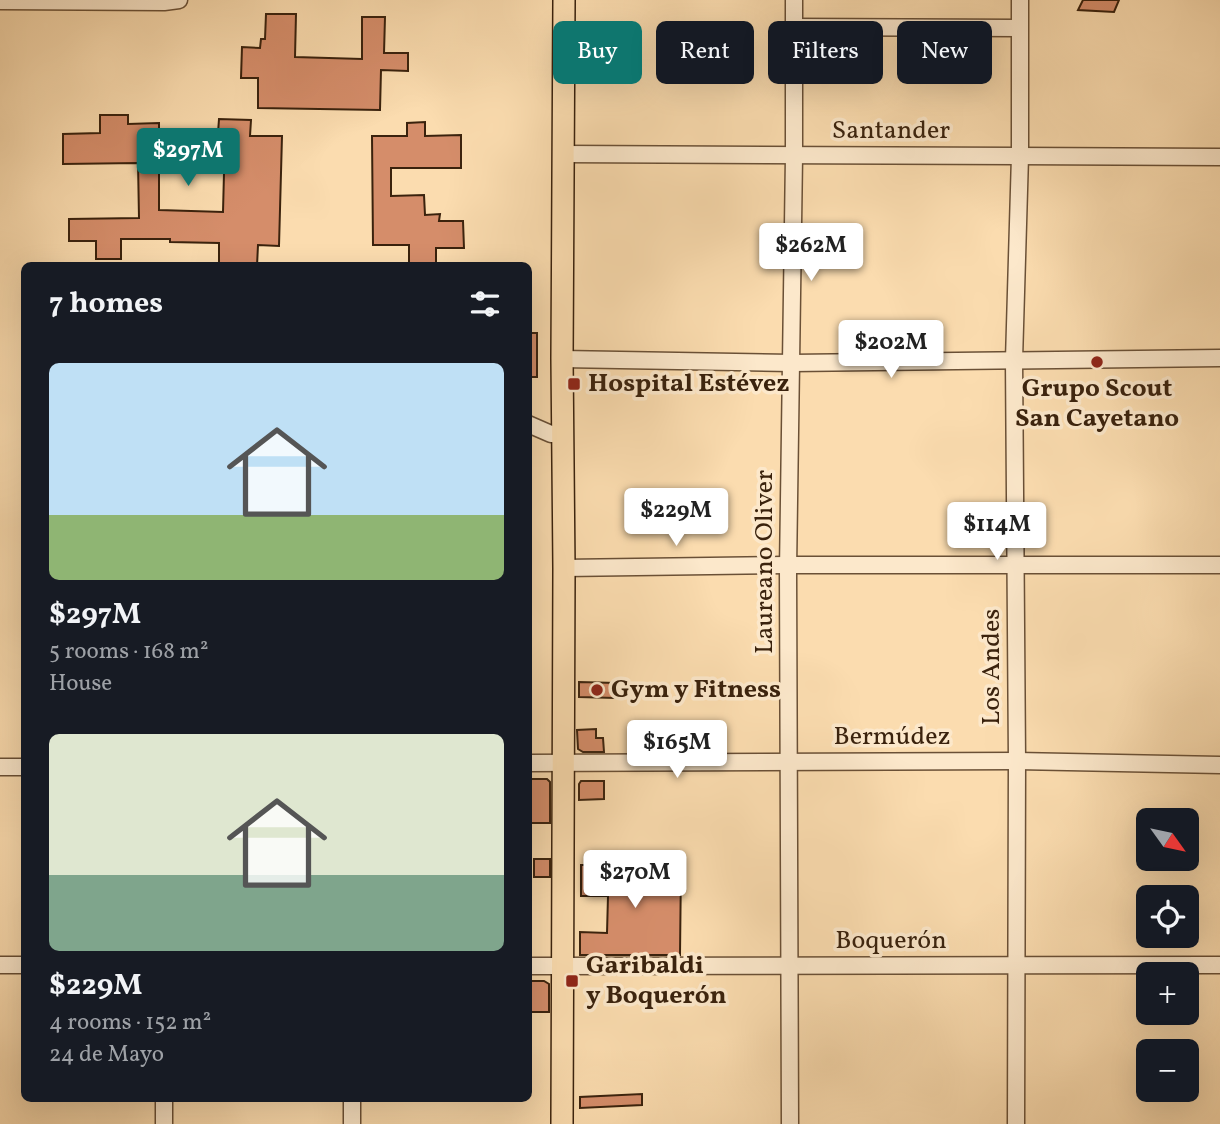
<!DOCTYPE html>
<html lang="en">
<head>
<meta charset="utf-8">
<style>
  :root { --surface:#171b24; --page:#20242c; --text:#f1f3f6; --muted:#9ea1a6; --accent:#0f766e }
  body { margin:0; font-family:Vollkorn,serif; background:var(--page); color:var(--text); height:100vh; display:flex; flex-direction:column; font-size:26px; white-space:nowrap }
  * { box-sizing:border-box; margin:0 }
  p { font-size:23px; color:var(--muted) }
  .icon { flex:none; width:38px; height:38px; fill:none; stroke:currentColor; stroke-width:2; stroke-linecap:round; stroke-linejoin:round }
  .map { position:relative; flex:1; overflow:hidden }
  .drawer { position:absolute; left:21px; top:262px; width:511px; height:840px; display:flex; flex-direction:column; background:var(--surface); border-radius:10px; box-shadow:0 7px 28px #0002 }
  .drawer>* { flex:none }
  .guide { position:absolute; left:553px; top:21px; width:562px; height:63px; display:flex; gap:14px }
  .needle { width:46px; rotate:123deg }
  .tools { position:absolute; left:1136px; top:808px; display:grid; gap:14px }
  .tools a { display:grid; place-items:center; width:63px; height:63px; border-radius:10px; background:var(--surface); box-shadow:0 7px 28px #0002; font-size:35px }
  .price { position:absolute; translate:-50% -60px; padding:0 16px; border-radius:7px; background:#fff; color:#222; font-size:23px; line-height:46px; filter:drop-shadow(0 2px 4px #0008) }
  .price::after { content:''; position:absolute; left:50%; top:42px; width:21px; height:16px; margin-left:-10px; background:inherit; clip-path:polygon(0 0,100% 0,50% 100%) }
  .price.selected { background:var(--accent); color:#fff }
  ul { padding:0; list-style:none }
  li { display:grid; align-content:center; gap:14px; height:371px; padding:0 28px }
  li span { display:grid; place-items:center; height:217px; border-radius:10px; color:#555 }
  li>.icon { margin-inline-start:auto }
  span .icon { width:126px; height:126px; fill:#fffc; stroke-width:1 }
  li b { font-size:30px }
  h2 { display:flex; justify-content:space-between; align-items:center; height:84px; padding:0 28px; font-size:30px }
  .tag { padding:0 24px; border-radius:10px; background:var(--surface); box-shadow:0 7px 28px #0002; font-size:24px; line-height:63px }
  .tag.selected { background:var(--accent); color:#fff }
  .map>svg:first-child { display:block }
  .building { fill:#d58d6a; stroke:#3a220d; stroke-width:2 }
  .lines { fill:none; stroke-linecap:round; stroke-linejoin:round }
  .minor-casing { stroke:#6a5036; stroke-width:19 }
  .major-casing { stroke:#3a220d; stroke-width:24 }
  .minor { stroke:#fce8cb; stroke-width:16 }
  .major { stroke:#fbdcaf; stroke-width:21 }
  .poi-dot { fill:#8f2418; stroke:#fce8cb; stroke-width:2.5 }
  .labels { text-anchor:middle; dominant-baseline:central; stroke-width:7; stroke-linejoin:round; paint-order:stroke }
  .street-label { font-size:26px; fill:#3a220d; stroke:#fce8cb }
  .poi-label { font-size:26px; font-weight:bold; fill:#3a220d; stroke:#fce8cb; text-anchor:start }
</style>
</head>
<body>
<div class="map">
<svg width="1220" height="1124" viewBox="0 0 1220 1124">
  <rect width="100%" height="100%" fill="#fbdcaf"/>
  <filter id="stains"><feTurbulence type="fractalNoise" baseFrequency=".00286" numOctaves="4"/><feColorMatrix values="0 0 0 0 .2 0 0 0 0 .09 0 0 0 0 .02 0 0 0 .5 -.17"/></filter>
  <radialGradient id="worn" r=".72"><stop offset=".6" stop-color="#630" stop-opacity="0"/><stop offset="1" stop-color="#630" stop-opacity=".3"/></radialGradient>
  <!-- building -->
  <g class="building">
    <path d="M 1083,0 L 1119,0 L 1114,12 L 1078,10 Z"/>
    <path d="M 266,14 L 296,14 L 295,57 L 362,59 L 362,17 L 385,17 L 384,53 L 408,53 L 408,71 L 381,70 L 380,110 L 258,108 L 258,78 L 241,78 L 242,47 L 260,48 L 261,39 L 265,39 Z"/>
    <path d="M 100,115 L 128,115 L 128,124 L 159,123 L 159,210 L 223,212 L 224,173 L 182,172 L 183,132 L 218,133 L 219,119 L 251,120 L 250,136 L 282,136 L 279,246 L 258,245 L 257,266 L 219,266 L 219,243 L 170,242 L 170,239 L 121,239 L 121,259 L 96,259 L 96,241 L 69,241 L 69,219 L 139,218 L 138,163 L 63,164 L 63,134 L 100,133 Z"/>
    <path d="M 425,122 L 425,136 L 461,135 L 461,168 L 391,168 L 391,196 L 424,195 L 425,215 L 440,214 L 439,221 L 463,221 L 464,248 L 436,248 L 436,266 L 409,266 L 409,245 L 373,245 L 372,136 L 407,136 L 407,123 Z"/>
    <rect x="528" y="333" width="9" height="44"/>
    <path d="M 579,682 L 616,683 L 615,698 L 579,697 Z"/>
    <path d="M 596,729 L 596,738 L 603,738 L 604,752 L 583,752 L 578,749 L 577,730 Z"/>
    <path d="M 528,779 L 547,779 L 550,782 L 550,823 L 528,823 Z"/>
    <path d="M 581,781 L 604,781 L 604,799 L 579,800 L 579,784 Z"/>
    <rect x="534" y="859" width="16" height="18"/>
    <path d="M 581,865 L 681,865 L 680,955 L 580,955 L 580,932 L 607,933 L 608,896 L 581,896 Z"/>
    <path d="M 528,981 L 544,981 L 549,984 L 549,1012 L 528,1012 Z"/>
    <path d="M 642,1094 L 642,1105 L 580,1108 L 580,1097 Z"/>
  </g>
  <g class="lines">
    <!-- minor casing -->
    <g class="minor-casing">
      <g id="minor">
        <path d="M 0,1 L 164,2 L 179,0"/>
        <path d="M 794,27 L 1019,28"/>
        <path d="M 563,154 L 1220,157"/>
        <path d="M 562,359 L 792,363 L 1220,358"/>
        <path d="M 528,424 L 551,434 L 563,434"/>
        <path d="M 564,568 L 789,565 L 1220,565"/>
        <path d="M 528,763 L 1017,761 L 1220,765"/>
        <path d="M 0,767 L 24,767"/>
        <path d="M 0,965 L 24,965"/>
        <path d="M 528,966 L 1220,965"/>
        <path d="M 164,1124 L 164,1099"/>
        <path d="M 352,1124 L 352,1099"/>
        <path d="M 790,1124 L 788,570 L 794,156 L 794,0"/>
        <path d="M 1016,1124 L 1017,761 L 1014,360 L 1020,156 L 1020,0"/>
      </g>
    </g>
    <!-- major casing -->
    <g class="major-casing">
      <path id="major" d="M 562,1124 L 564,568 L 562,359 L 564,0"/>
    </g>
    <!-- minor -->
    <use href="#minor" class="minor"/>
    <!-- major -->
    <use href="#major" class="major"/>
  </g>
  <!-- markers -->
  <g class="poi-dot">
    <circle cx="1097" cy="362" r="7"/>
    <rect x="567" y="377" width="14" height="14" rx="3.5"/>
    <circle cx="597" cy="690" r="7"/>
    <rect x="565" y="974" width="14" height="14" rx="3.5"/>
  </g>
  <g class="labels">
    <!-- street labels -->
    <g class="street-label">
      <text x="891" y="131">Santander</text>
      <text transform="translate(765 562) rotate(-90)">Laureano Oliver</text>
      <text transform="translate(992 667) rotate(-90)">Los Andes</text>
      <text x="892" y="737">Bermúdez</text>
      <text x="891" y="941">Boquerón</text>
    </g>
    <!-- poi labels -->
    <g class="poi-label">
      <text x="588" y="384">Hospital Estévez</text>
      <text x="1097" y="389" text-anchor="middle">Grupo Scout<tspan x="1097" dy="30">San Cayetano</tspan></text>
      <text x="611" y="690">Gym y Fitness</text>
      <text x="586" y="966">Garibaldi<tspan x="586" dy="30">y Boquerón</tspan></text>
    </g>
  </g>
  <rect width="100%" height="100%" filter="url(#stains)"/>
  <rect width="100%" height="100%" fill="url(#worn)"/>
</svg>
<div class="tools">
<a><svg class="needle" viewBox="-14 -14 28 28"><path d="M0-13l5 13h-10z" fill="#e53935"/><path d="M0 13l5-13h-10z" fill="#9ea1a6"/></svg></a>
<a><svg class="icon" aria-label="locate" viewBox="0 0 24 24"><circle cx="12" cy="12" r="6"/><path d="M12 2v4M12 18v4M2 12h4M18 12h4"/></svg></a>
<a>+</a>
<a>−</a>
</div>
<b class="price selected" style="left:188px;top:188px">$297M</b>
<b class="price" style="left:811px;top:283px">$262M</b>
<b class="price" style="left:891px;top:380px">$202M</b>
<b class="price" style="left:676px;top:548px">$229M</b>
<b class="price" style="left:997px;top:562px">$114M</b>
<b class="price" style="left:677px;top:780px">$165M</b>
<b class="price" style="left:635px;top:910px">$270M</b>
<div class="guide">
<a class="tag selected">Buy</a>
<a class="tag">Rent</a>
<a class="tag">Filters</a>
<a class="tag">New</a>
</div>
<section class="drawer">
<h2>7 homes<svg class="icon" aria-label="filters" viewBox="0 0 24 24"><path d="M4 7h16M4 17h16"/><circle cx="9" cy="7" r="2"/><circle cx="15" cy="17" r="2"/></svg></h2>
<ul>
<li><span style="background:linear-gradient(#bfe0f5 70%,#8fb573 0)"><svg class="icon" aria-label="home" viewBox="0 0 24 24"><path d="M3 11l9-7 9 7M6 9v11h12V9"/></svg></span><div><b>$297M</b><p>5 rooms · 168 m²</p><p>House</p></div></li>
<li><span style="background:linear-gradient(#dfe7d0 65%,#7fa58c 0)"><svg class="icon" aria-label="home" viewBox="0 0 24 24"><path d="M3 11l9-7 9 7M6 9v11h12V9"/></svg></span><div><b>$229M</b><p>4 rooms · 152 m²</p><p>24 de Mayo</p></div></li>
</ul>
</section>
</div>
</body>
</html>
